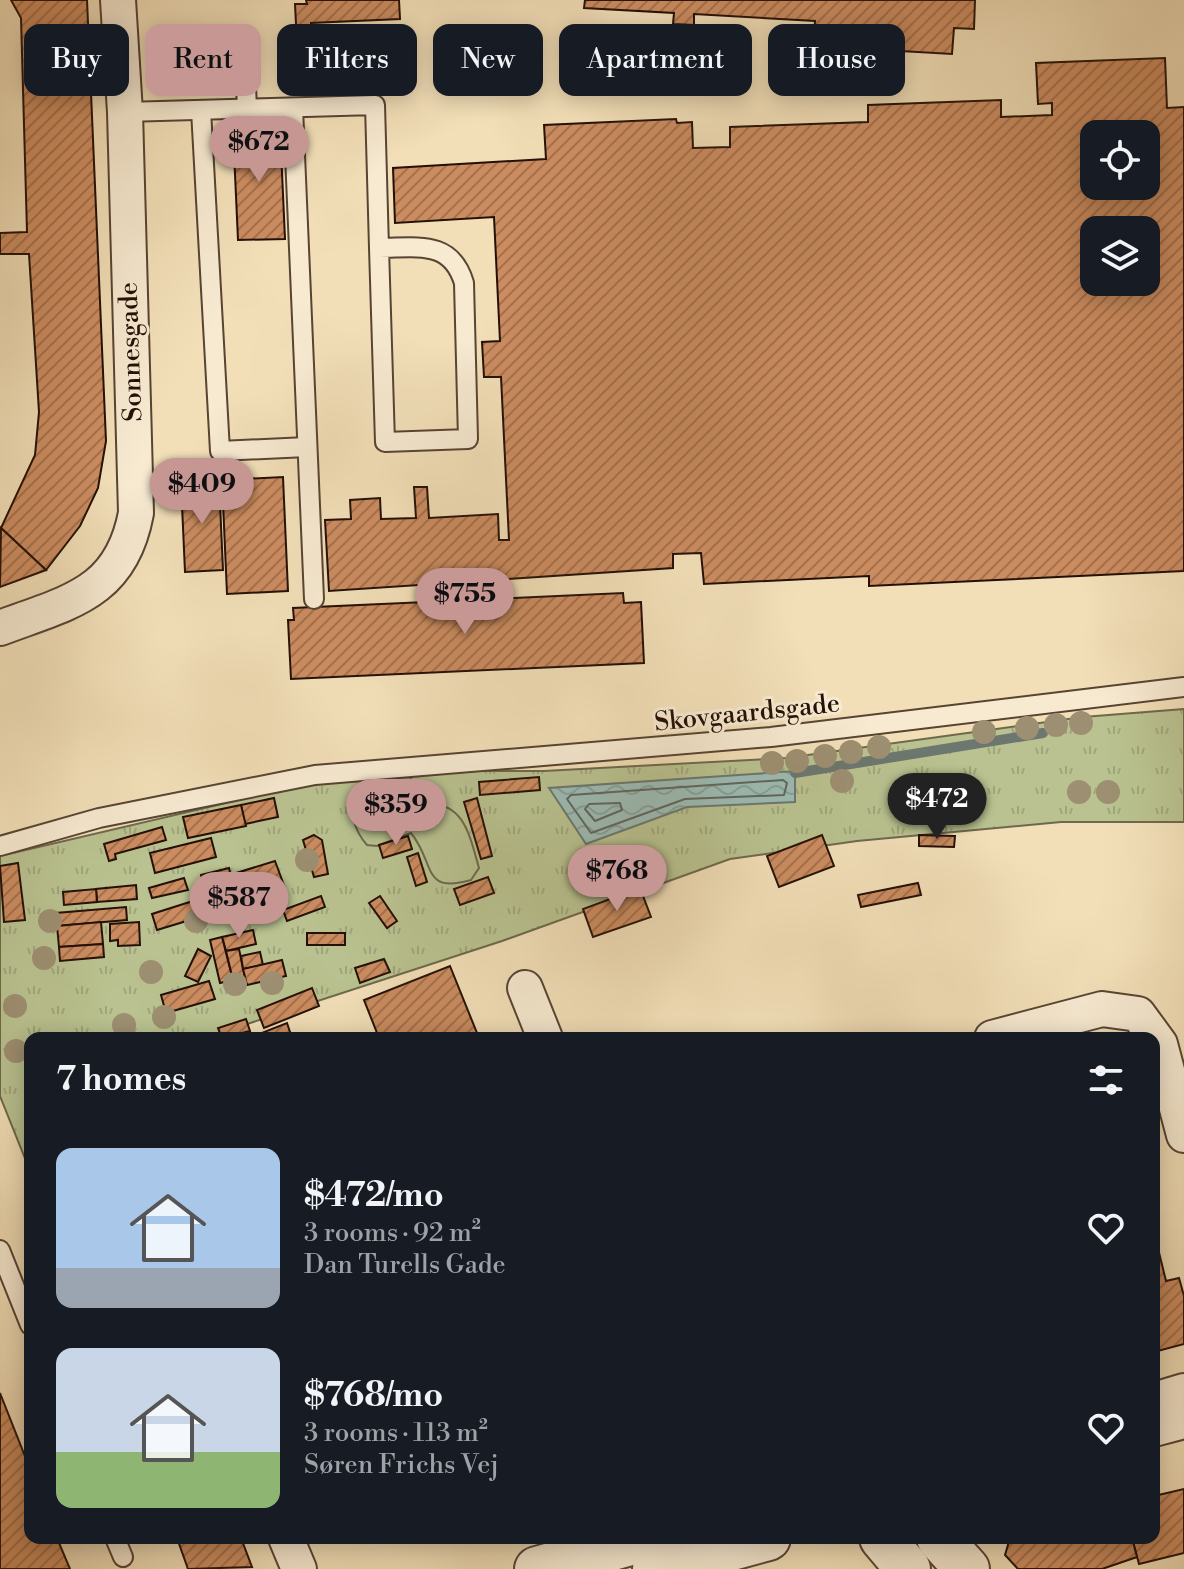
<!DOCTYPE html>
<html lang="en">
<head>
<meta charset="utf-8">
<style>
  :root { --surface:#171b24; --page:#20242c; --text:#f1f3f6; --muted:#9ea1a6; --accent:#c59692 }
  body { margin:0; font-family:"Libre Bodoni",serif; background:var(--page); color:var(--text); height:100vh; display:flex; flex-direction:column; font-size:30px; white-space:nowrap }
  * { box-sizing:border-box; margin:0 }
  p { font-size:26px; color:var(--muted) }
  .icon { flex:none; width:44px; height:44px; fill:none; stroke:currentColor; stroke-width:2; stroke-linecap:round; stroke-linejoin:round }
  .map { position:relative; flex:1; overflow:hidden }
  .drawer { position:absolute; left:24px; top:1032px; width:1136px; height:512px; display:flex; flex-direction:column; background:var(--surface); border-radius:16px; box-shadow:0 4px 20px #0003 }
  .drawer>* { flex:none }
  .top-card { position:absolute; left:24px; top:24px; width:1136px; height:72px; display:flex; gap:16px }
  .buttons { position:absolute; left:1080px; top:120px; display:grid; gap:16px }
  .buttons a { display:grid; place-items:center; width:80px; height:80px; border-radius:16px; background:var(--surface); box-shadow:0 4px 20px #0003; font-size:40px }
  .price { position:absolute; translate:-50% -68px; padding:0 18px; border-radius:28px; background:var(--accent); color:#111; font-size:26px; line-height:52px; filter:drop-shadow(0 2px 4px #0008) }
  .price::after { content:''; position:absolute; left:50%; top:48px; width:24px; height:18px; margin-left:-12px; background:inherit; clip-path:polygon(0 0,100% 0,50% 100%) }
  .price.on { background:#222; color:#fff }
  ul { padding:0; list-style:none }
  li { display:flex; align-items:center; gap:24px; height:200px; padding:0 32px }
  li span { display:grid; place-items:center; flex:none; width:224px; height:160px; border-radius:16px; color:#555 }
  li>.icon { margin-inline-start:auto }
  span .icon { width:96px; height:96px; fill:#fffc; stroke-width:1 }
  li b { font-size:34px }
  h2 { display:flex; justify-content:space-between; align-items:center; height:96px; padding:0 32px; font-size:34px }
  .pill { padding:0 28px; border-radius:16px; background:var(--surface); box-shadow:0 4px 20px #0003; font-size:28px; line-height:72px }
  .pill.on { background:var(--accent); color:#111 }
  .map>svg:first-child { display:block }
  .park { fill:url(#park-tufts); stroke:#6e694c; stroke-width:2 }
  .pitch { fill:#b9c290; stroke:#6e694c; stroke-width:2 }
  .water { fill:url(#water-waves); stroke:#6c776f; stroke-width:2 }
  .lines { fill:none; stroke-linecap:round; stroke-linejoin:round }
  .shore { stroke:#60665e; stroke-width:2 }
  .stream { stroke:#6c776f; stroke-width:10 }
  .building { fill:url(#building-hatch); stroke:#241007; stroke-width:2; fill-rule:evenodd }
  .service-casing { stroke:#584433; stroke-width:22 }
  .minor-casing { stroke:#584433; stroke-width:38 }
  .tertiary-casing { stroke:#584433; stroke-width:48 }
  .service { stroke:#f7ead1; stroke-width:18 }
  .minor { stroke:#f7ead1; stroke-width:34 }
  .tertiary { stroke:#f7ead1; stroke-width:44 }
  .tree { fill:#9d8f71 }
  .labels { text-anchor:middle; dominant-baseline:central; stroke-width:6; stroke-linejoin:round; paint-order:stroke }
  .street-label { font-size:26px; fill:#241007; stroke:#f7ead1 }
</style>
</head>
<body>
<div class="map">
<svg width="1184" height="1569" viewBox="0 0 1184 1569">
  <defs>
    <pattern id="park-tufts" width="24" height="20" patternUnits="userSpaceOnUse" patternTransform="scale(2)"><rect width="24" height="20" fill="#b9c290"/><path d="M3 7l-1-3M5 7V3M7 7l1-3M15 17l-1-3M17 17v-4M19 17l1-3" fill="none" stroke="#9fa67b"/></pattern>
    <pattern id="water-waves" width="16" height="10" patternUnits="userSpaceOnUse" patternTransform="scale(2)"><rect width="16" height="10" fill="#9cbcb5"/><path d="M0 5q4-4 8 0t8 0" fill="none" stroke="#86a19a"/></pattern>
    <pattern id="building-hatch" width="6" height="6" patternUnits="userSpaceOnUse" patternTransform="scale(2)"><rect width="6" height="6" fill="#cb8c60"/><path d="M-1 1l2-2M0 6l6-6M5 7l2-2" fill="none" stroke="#a5714d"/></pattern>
  </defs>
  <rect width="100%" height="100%" fill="#f2dfb8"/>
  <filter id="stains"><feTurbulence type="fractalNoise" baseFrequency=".0025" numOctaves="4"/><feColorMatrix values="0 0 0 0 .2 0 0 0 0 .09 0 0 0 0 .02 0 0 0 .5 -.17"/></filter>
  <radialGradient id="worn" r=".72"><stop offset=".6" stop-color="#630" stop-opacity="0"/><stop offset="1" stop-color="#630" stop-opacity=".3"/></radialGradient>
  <!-- park -->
  <path class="park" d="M 1184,709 L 1184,822 L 1061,822 L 857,841 L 730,859 L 502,941 L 204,1038 L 30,1038 L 30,1171 L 0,1096 L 0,856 L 363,771 L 544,771 L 786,758 L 1083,717 Z"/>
  <!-- pitch -->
  <path class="pitch" d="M 410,777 L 424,805 C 464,799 470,837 479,868 L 471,880 C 421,894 436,864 411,833 L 377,846 L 367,845 C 355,832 348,809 351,792 L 368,778 Z"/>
  <!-- water -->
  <path class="water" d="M 795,771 L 795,802 L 687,807 L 586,844 L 549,788 Z"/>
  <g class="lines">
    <!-- shore -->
    <g class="shore">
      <path d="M 783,780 L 787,783 L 784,795 L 685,799 L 591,833 L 567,799 L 571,795 Z"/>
      <path d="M 620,803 L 622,810 L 595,821 L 585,809 L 589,804 Z"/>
    </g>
    <!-- stream -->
    <path class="stream" d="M 795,773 L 1043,733"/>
  </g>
  <!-- building -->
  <g class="building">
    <path d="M 11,0 L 87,0 L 106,441 L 98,488 L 80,526 L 46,570 L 1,528 L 35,455 L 39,412 L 29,254 L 0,254 L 0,233 L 27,232 L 21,18 Z"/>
    <path d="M 306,0 L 399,0 L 400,19 L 311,23 L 312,60 L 401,57 L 402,82 L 299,85 L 295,4 L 307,4 Z"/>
    <path d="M 585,0 L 975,0 L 974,29 L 954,28 L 952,54 L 813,46 L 815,21 L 694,14 L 694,25 L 673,24 L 674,13 L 584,8 Z"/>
    <path d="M 1165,58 L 1167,108 L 1184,107 L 1184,571 L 869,586 L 869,576 L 704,584 L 701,553 L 673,554 L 673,568 L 329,591 L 325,520 L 351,519 L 350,500 L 380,498 L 381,519 L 416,518 L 414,487 L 427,487 L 429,518 L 498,514 L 499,540 L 509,540 L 501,377 L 484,377 L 482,342 L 500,341 L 494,217 L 395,223 L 393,168 L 546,159 L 544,125 L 676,119 L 677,123 L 692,122 L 693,148 L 730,147 L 730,127 L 868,122 L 868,105 L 1001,100 L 1001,117 L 1052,115 L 1052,103 L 1038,104 L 1036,63 ZM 1094,134 L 1146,134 L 1146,186 L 1094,186 ZM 1094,230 L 1146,230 L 1146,282 L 1094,282 Z"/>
    <path d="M 280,128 L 285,239 L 238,240 L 233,130 Z"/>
    <path d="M 283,477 L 288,591 L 227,594 L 222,480 Z"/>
    <path d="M 219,481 L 223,570 L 185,572 L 181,483 Z"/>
    <path d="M 1,528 L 46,570 L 0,587 Z"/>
    <path d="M 623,593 L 624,603 L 641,602 L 644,663 L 291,679 L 288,620 L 294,620 L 293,608 Z"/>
    <path d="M 539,777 L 540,790 L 480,795 L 479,782 Z"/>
    <path d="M 274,798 L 278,817 L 245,824 L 241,805 Z"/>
    <path d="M 477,798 L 492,856 L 481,859 L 464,802 Z"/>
    <path d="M 241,805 L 246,826 L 188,838 L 183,817 Z"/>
    <path d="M 162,827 L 166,840 L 115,854 L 116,859 L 109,861 L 104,844 Z"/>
    <path d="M 314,835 L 322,840 L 328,874 L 314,877 L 303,840 Z"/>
    <path d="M 822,835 L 834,866 L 779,887 L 767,856 Z"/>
    <path d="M 919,835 L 955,836 L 954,847 L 919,846 Z"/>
    <path d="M 408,836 L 412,849 L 383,858 L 379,845 Z"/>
    <path d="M 211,838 L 216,857 L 155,873 L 150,853 Z"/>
    <path d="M 418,853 L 427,882 L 416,886 L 407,857 Z"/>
    <path d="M 275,861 L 285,888 L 241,902 L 233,874 Z"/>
    <path d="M 18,863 L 25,920 L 4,922 L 0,866 Z"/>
    <path d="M 229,868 L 232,881 L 204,888 L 201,875 Z"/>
    <path d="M 488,877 L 494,893 L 460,905 L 454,889 Z"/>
    <path d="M 184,878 L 188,890 L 152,898 L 149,888 Z"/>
    <path d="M 232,881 L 235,893 L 220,896 L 218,885 Z"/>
    <path d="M 918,883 L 921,895 L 861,907 L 858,895 Z"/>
    <path d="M 136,885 L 137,899 L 97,902 L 96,889 Z"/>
    <path d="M 640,888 L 651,917 L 593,937 L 583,909 Z"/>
    <path d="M 96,889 L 97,902 L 64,905 L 63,892 Z"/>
    <path d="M 321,896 L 325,907 L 287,921 L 283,910 Z"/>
    <path d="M 380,896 L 397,921 L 387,928 L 369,903 Z"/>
    <path d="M 196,900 L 203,916 L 157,930 L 152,914 Z"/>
    <path d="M 126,907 L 127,920 L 57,926 L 56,913 Z"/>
    <path d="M 101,922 L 103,944 L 59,947 L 57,926 Z"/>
    <path d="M 139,922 L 140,945 L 118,946 L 118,940 L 110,941 L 110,924 Z"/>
    <path d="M 253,930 L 256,944 L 226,951 L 222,937 Z"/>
    <rect x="307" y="933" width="38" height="12"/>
    <path d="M 222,937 L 233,980 L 220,983 L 210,940 Z"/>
    <path d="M 103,944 L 104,957 L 60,961 L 59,947 Z"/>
    <path d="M 198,949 L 211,956 L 198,982 L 185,976 Z"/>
    <path d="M 239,949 L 245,978 L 233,980 L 226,951 Z"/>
    <path d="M 260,952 L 263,965 L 243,969 L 241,956 Z"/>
    <path d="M 384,959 L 390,972 L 360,983 L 355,968 Z"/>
    <path d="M 282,960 L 286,976 L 247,985 L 243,969 Z"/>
    <path d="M 450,966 L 479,1038 L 379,1038 L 364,1000 Z"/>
    <path d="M 209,981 L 215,999 L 166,1013 L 161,995 Z"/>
    <path d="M 312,988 L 319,1006 L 264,1028 L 257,1010 Z"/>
    <path d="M 246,1019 L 250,1031 L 222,1038 L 218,1028 Z"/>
    <path d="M 287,1023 L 292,1038 L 249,1038 Z"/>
    <path d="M 1154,1232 L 1166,1281 L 1179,1278 L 1184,1296 L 1184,1344 L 1154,1352 Z"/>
    <path d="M 0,1393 L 30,1469 L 30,1538 L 57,1538 L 70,1569 L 0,1569 Z"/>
    <path d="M 1184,1489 L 1184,1553 L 1139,1564 L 1132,1538 L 1154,1538 L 1154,1496 Z"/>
    <path d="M 177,1538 L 241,1538 L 252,1567 L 188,1569 Z"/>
    <path d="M 1010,1538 L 1132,1538 L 1137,1557 L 1102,1569 L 1018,1569 L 1005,1555 Z"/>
  </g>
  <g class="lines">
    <!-- service casing -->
    <g class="service-casing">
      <g id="service">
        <path d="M 161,44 L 244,40 L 247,109"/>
        <path d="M 293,108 L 314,599"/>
        <path d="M 201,110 L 220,451 L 307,447"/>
        <path d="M 125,112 L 375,105 L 379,248 C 416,248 451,239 464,283 L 468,439 L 385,442 L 379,248"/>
        <path d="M 0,846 L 99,818 L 315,775 L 771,737 L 1184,687"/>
        <path d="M 0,1250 L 30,1325"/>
        <path d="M 115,1538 L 123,1557"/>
      </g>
    </g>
    <!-- minor casing -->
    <g class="minor-casing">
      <g id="minor">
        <path d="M 0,628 C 69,602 121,594 136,513 L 125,112 L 118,0"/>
        <path d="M 525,988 L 545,1038"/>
        <path d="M 992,1038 L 1102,1009 L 1138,1014 L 1160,1044 L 1184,1135"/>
        <path d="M 1154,1400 L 1184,1391"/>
        <path d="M 1154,1429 L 1184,1421"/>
        <path d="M 286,1538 L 299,1569"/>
      </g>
    </g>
    <!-- tertiary casing -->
    <g class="tertiary-casing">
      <g id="tertiary">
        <path d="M 882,1538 L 908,1569"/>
        <path d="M 939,1538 L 967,1569"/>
        <path d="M 537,1569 L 648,1538"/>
        <path d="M 655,1569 L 768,1538"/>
      </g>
    </g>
    <!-- service -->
    <use href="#service" class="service"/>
    <!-- minor -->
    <use href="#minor" class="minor"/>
    <!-- tertiary -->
    <use href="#tertiary" class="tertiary"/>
  </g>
  <!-- trees -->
  <g class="tree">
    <circle cx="1081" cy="723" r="12"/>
    <circle cx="1056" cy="725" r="12"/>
    <circle cx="1027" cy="728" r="12"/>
    <circle cx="984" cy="732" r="12"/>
    <circle cx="879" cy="747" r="12"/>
    <circle cx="851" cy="752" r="12"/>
    <circle cx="825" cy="756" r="12"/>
    <circle cx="797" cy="761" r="12"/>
    <circle cx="772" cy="763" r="12"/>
    <circle cx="842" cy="781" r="12"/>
    <circle cx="1079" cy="792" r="12"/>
    <circle cx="1108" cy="792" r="12"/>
    <circle cx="307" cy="860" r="12"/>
    <circle cx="223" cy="910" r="12"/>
    <circle cx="50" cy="921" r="12"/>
    <circle cx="196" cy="921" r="12"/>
    <circle cx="44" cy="958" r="12"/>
    <circle cx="151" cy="972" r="12"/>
    <circle cx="272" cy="983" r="12"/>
    <circle cx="235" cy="984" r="12"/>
    <circle cx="15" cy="1006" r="12"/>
    <circle cx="164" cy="1017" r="12"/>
    <circle cx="124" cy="1025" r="12"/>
    <circle cx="16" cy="1051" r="12"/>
  </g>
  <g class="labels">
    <!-- street labels -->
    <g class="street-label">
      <text transform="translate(131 352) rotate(-92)">Sonnesgade</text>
      <text transform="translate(747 713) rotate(-6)">Skovgaardsgade</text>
    </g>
  </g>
  <rect width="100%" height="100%" filter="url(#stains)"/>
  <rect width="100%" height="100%" fill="url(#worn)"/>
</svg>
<div class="buttons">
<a><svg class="icon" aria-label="locate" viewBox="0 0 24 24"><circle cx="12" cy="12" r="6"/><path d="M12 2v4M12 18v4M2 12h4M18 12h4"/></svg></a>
<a><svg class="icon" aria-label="layers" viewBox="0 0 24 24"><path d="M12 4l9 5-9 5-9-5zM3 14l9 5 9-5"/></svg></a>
</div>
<b class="price" style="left:259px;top:184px">$672</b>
<b class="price" style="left:202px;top:526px">$409</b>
<b class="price" style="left:465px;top:636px">$755</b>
<b class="price on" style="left:937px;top:841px">$472</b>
<b class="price" style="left:396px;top:847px">$359</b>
<b class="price" style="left:617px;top:913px">$768</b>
<b class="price" style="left:239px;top:940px">$587</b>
<div class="top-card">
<a class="pill">Buy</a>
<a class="pill on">Rent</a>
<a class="pill">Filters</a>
<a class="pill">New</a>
<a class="pill">Apartment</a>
<a class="pill">House</a>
</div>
<section class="drawer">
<h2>7 homes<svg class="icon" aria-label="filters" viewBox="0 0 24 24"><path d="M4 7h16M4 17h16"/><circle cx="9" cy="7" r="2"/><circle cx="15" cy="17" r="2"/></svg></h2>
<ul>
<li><span style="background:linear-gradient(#a9c7e8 75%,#9aa5b1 0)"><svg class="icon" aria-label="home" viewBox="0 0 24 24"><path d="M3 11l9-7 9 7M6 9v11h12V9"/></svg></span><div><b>$472/mo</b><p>3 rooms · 92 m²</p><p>Dan Turells Gade</p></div><svg class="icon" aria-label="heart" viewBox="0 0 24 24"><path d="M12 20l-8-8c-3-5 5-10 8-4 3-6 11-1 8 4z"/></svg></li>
<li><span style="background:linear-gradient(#c9d6e8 65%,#8fb573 0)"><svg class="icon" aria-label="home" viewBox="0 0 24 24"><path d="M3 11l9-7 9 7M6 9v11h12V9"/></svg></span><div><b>$768/mo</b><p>3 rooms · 113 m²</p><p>Søren Frichs Vej</p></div><svg class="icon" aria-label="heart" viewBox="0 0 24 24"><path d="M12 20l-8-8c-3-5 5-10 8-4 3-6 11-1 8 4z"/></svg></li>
</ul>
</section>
</div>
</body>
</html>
